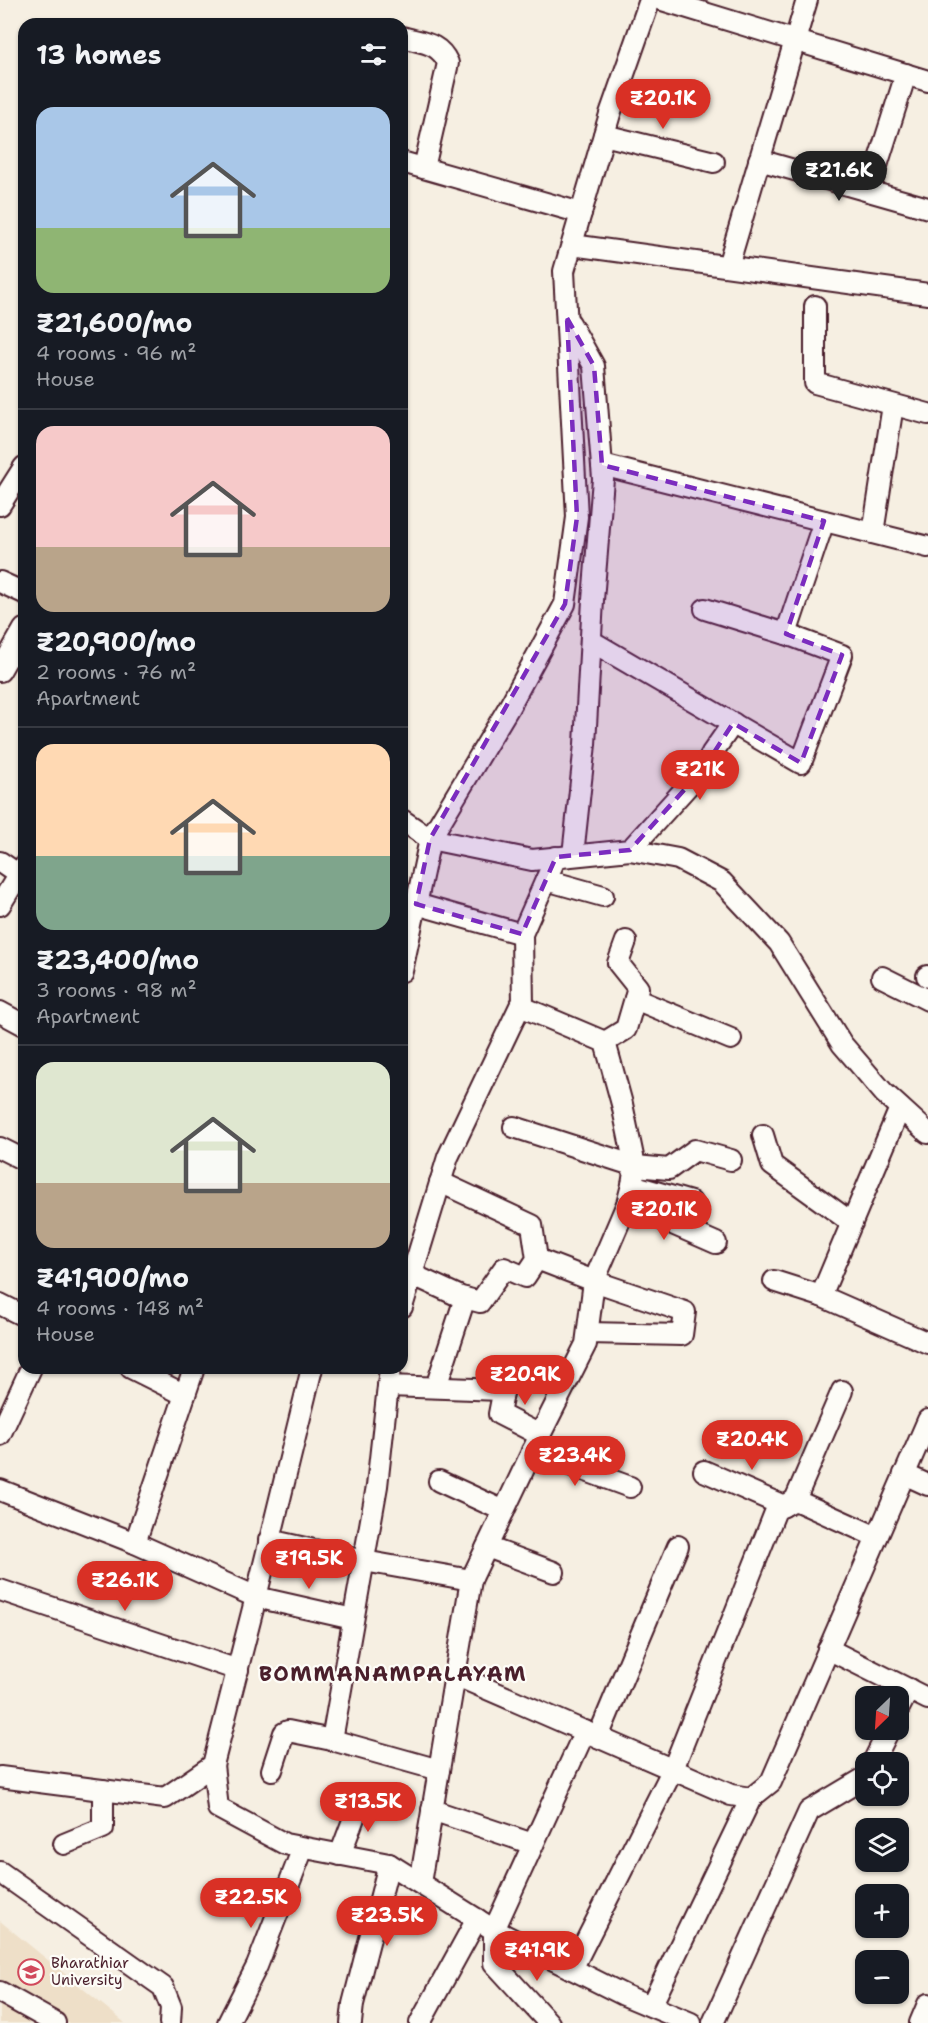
<!DOCTYPE html>
<html lang="en">
<head>
<meta charset="utf-8">
<style>
  :root { --surface:#171b24; --page:#242831; --text:#f1f3f6; --muted:#9ea1a6; --line:#363941; --accent:#d93025 }
  body { margin:0; font-family:"Shantell Sans",sans-serif; background:var(--page); color:var(--text); height:100vh; display:flex; flex-direction:column; font-size:22px; white-space:nowrap }
  * { box-sizing:border-box; margin:0 }
  p { font-size:20px; color:var(--muted) }
  .icon { flex:none; width:33px; height:33px; fill:none; stroke:currentColor; stroke-width:2; stroke-linecap:round; stroke-linejoin:round }
  .map { position:relative; flex:1; overflow:hidden }
  .sheet { position:absolute; left:18px; top:18px; width:390px; height:1356px; display:flex; flex-direction:column; background:var(--surface); border-radius:18px; box-shadow:0 2px 4px #0004 }
  .sheet>* { flex:none }
  .needle { width:39px; rotate:205deg }
  .tools { position:absolute; left:855px; top:1686px; display:grid; gap:12px }
  .tools a { display:grid; place-items:center; width:54px; height:54px; border-radius:12px; background:var(--surface); box-shadow:0 2px 4px #0004; font-size:30px }
  .price { position:absolute; translate:-50% -51px; padding:0 14px; border-radius:21px; background:var(--accent); color:#fff; font-size:20px; line-height:39px; filter:drop-shadow(0 2px 3px #0008) }
  .price::after { content:''; position:absolute; left:50%; top:36px; width:18px; height:14px; margin-left:-9px; background:inherit; clip-path:polygon(0 0,100% 0,50% 100%) }
  .price.on { background:#222; color:#fff }
  ul { padding:0; list-style:none }
  li { display:grid; align-content:center; gap:12px; height:318px; padding:0 18px }
  li+li { border-top:2px solid var(--line) }
  li span { display:grid; place-items:center; height:186px; border-radius:18px; color:#555 }
  li>.icon { margin-inline-start:auto }
  span .icon { width:108px; height:108px; fill:#fffc; stroke-width:1 }
  li b { font-size:26px }
  h2 { display:flex; justify-content:space-between; align-items:center; height:72px; padding:0 18px; font-size:26px }
  .map>svg:first-child { display:block }
  .built { fill:#eedfc8 }
  .lines { fill:none; stroke-linecap:round; stroke-linejoin:round }
  .minor-casing { stroke:#4a1f2b; stroke-width:24 }
  .minor { stroke:#fdfcf7; stroke-width:20 }
  .marked { fill:#7b2cbf; fill-opacity:0.2; stroke:#7b2cbf; stroke-width:4.5; stroke-dasharray:12 8; stroke-linejoin:round }
  .labels { text-anchor:middle; dominant-baseline:central; stroke-width:4.5; stroke-linejoin:round; paint-order:stroke }
  .poi-label { font-size:15px; fill:#4a1f2b; stroke:#fdfcf7; text-anchor:start }
  .district-label { font-size:21px; font-weight:bold; letter-spacing:1.5px; fill:#4a1f2b; stroke:#fdfcf7 }
</style>
</head>
<body>
<div class="map">
<svg width="928" height="2023" viewBox="0 0 928 2023">
  <rect width="100%" height="100%" fill="#f6efe2"/>
  <filter id="ink" filterUnits="userSpaceOnUse"><feTurbulence type="fractalNoise" baseFrequency=".0167" numOctaves="2"/><feDisplacementMap in="SourceGraphic" scale="12" xChannelSelector="R" yChannelSelector="G"/><feConvolveMatrix kernelMatrix="1 2 1 2 8 2 1 2 1" color-interpolation-filters="sRGB"/></filter>
  <g filter="url(#ink)">
    <!-- built -->
    <path class="built" d="M 0,1921 L 125,2023 L 0,2023 Z"/>
    <g class="lines">
      <!-- minor casing -->
      <g class="minor-casing">
        <g id="minor">
          <path d="M 662,0 L 928,81"/>
          <path d="M 402,37 C 422,43 439,42 448,63 L 424,168"/>
          <path d="M 604,135 L 714,162"/>
          <path d="M 759,160 L 928,208"/>
          <path d="M 402,162 L 581,213"/>
          <path d="M 869,191 L 906,74"/>
          <path d="M 572,245 L 928,294"/>
          <path d="M 728,266 L 807,0"/>
          <path d="M 815,306 L 815,383 L 928,414"/>
          <path d="M 570,323 L 594,366 L 603,479 L 593,600 L 585,744 L 573,855"/>
          <path d="M 602,465 L 928,547"/>
          <path d="M 0,505 L 24,467"/>
          <path d="M 873,533 L 893,405"/>
          <path d="M 0,582 L 24,593"/>
          <path d="M 786,634 L 824,521"/>
          <path d="M 591,641 L 801,763 L 842,655 L 786,634 L 705,609"/>
          <path d="M 0,671 L 24,629"/>
          <path d="M 402,820 L 430,839 L 532,860 L 630,850 L 678,859 L 722,882 L 779,943 L 842,1044 L 884,1093 L 928,1133"/>
          <path d="M 630,850 L 704,768 L 712,753 L 733,723"/>
          <path d="M 0,862 L 19,875"/>
          <path d="M 546,880 L 603,896"/>
          <path d="M 416,904 L 522,934"/>
          <path d="M 0,905 L 24,866"/>
          <path d="M 402,971 L 430,839 L 509,707 L 565,604 L 577,517 L 564,271 L 610,114 L 650,0"/>
          <path d="M 927,976 L 928,977"/>
          <path d="M 882,977 L 928,1000"/>
          <path d="M 635,999 L 731,1039"/>
          <path d="M 523,1007 L 522,934 L 556,857"/>
          <path d="M 0,1012 L 24,1025"/>
          <path d="M 605,1042 L 626,1029 L 638,988 L 618,963 L 626,941"/>
          <path d="M 900,1108 L 821,1296 L 928,1343"/>
          <path d="M 514,1127 L 635,1166 L 669,1169 L 695,1150 L 731,1160"/>
          <path d="M 763,1135 L 772,1165 L 852,1223"/>
          <path d="M 0,1148 L 24,1160"/>
          <path d="M 632,1185 L 691,1202"/>
          <path d="M 627,1204 L 716,1243"/>
          <path d="M 537,1259 L 594,1281 L 685,1312 L 682,1335 L 588,1333"/>
          <path d="M 411,1274 L 461,1297 L 480,1302 L 504,1268 L 525,1277 L 537,1259 L 532,1225 L 440,1182"/>
          <path d="M 774,1281 L 821,1296"/>
          <path d="M 0,1304 L 24,1316"/>
          <path d="M 402,1307 L 448,1157 L 520,1006 L 605,1042 L 622,1104 L 635,1166 L 632,1185 L 627,1204 L 594,1281 L 586,1344 L 540,1435 L 471,1580 L 420,1883"/>
          <path d="M 131,1368 L 185,1395"/>
          <path d="M 506,1378 L 499,1414 L 540,1435"/>
          <path d="M 388,1386 L 502,1390"/>
          <path d="M 436,1387 L 465,1298"/>
          <path d="M 0,1435 L 31,1368"/>
          <path d="M 532,1451 L 630,1487"/>
          <path d="M 704,1471 L 784,1506"/>
          <path d="M 904,1474 L 928,1485"/>
          <path d="M 439,1481 L 504,1511"/>
          <path d="M 0,1490 L 135,1543 L 256,1597 L 353,1619"/>
          <path d="M 795,1500 L 842,1391"/>
          <path d="M 269,1540 L 364,1561 L 471,1580"/>
          <path d="M 135,1543 L 194,1368"/>
          <path d="M 487,1547 L 554,1572"/>
          <path d="M 0,1590 L 238,1670"/>
          <path d="M 828,1649 L 928,1699"/>
          <path d="M 455,1675 L 731,1795 L 751,1798 L 771,1782 L 928,1420"/>
          <path d="M 898,1710 L 909,1689"/>
          <path d="M 598,1737 L 678,1546"/>
          <path d="M 332,1740 L 439,1770"/>
          <path d="M 873,1762 L 889,1730"/>
          <path d="M 213,1765 L 218,1808 L 285,1844 L 389,1864 L 494,1930 L 624,1995 L 691,2023"/>
          <path d="M 272,1770 L 284,1733 L 288,1731 L 332,1740 L 377,1486 L 390,1368"/>
          <path d="M 0,1777 L 165,1798 L 213,1765 L 256,1597 L 312,1368"/>
          <path d="M 432,1810 L 533,1844"/>
          <path d="M 64,1844 L 103,1828 L 103,1790"/>
          <path d="M 340,1855 L 361,1799"/>
          <path d="M 0,1872 L 163,1987 L 171,2007 L 170,2023"/>
          <path d="M 572,1969 L 673,1769 L 776,1510 L 795,1500 L 877,1537"/>
          <path d="M 0,1992 L 55,2023"/>
          <path d="M 651,2006 L 751,1798"/>
          <path d="M 228,2023 L 257,1966 L 303,1848"/>
          <path d="M 351,2023 L 353,2004 L 389,1864"/>
          <path d="M 420,2023 L 477,1919"/>
          <path d="M 549,2023 L 494,1963 L 494,1930 L 585,1731"/>
          <path d="M 713,2023 L 809,1811 L 866,1777"/>
          <path d="M 920,2023 L 928,2004"/>
        </g>
      </g>
      <!-- minor -->
      <use href="#minor" class="minor"/>
    </g>
  </g>
  <!-- marked area -->
  <path class="marked" d="M 567,318 L 594,366 L 602,465 L 824,521 L 786,634 L 842,655 L 801,763 L 733,723 L 704,768 L 630,850 L 556,857 L 522,934 L 416,904 L 430,839 L 565,604 L 577,517 Z"/>
  <!-- icons -->
  <defs>
    <g id="university-ring" transform="scale(1.35)"><circle r="9.5" fill="#fdfcf7" stroke="#d1495b" stroke-width="1.5"/><path d="M0-5L7-2L0 1L-7-2ZM-4 1L0 2.5L4 1V4Q0 6-4 4Z" fill="#d1495b"/></g>
  </defs>
  <g fill-rule="evenodd">
    <use href="#university-ring" x="31" y="1972"/>
  </g>
  <g class="labels">
    <!-- poi labels -->
    <g class="poi-label">
      <text x="51" y="1963">Bharathiar<tspan x="51" dy="17">University</tspan></text>
    </g>
    <!-- district labels -->
    <g class="district-label">
      <text x="393" y="1674">BOMMANAMPALAYAM</text>
    </g>
  </g>
</svg>
<div class="tools">
<a><svg class="needle" viewBox="-14 -14 28 28"><path d="M0-13l5 13h-10z" fill="#e53935"/><path d="M0 13l5-13h-10z" fill="#9ea1a6"/></svg></a>
<a><svg class="icon" aria-label="locate" viewBox="0 0 24 24"><circle cx="12" cy="12" r="6"/><path d="M12 2v4M12 18v4M2 12h4M18 12h4"/></svg></a>
<a><svg class="icon" aria-label="layers" viewBox="0 0 24 24"><path d="M12 4l9 5-9 5-9-5zM3 14l9 5 9-5"/></svg></a>
<a>+</a>
<a>−</a>
</div>
<b class="price" style="left:663px;top:130px">₹20.1K</b>
<b class="price on" style="left:839px;top:202px">₹21.6K</b>
<b class="price" style="left:700px;top:801px">₹21K</b>
<b class="price" style="left:664px;top:1241px">₹20.1K</b>
<b class="price" style="left:525px;top:1406px">₹20.9K</b>
<b class="price" style="left:752px;top:1471px">₹20.4K</b>
<b class="price" style="left:575px;top:1487px">₹23.4K</b>
<b class="price" style="left:309px;top:1590px">₹19.5K</b>
<b class="price" style="left:125px;top:1612px">₹26.1K</b>
<b class="price" style="left:368px;top:1833px">₹13.5K</b>
<b class="price" style="left:251px;top:1929px">₹22.5K</b>
<b class="price" style="left:387px;top:1947px">₹23.5K</b>
<b class="price" style="left:537px;top:1982px">₹41.9K</b>
<section class="sheet">
<h2>13 homes<svg class="icon" aria-label="filters" viewBox="0 0 24 24"><path d="M4 7h16M4 17h16"/><circle cx="9" cy="7" r="2"/><circle cx="15" cy="17" r="2"/></svg></h2>
<ul>
<li><span style="background:linear-gradient(#a9c7e8 65%,#8fb573 0)"><svg class="icon" aria-label="home" viewBox="0 0 24 24"><path d="M3 11l9-7 9 7M6 9v11h12V9"/></svg></span><div><b>₹21,600/mo</b><p>4 rooms · 96 m²</p><p>House</p></div></li>
<li><span style="background:linear-gradient(#f6c9c9 65%,#b9a48a 0)"><svg class="icon" aria-label="home" viewBox="0 0 24 24"><path d="M3 11l9-7 9 7M6 9v11h12V9"/></svg></span><div><b>₹20,900/mo</b><p>2 rooms · 76 m²</p><p>Apartment</p></div></li>
<li><span style="background:linear-gradient(#ffd9b3 60%,#7fa58c 0)"><svg class="icon" aria-label="home" viewBox="0 0 24 24"><path d="M3 11l9-7 9 7M6 9v11h12V9"/></svg></span><div><b>₹23,400/mo</b><p>3 rooms · 98 m²</p><p>Apartment</p></div></li>
<li><span style="background:linear-gradient(#dfe7d0 65%,#b9a48a 0)"><svg class="icon" aria-label="home" viewBox="0 0 24 24"><path d="M3 11l9-7 9 7M6 9v11h12V9"/></svg></span><div><b>₹41,900/mo</b><p>4 rooms · 148 m²</p><p>House</p></div></li>
</ul>
</section>
</div>
</body>
</html>
